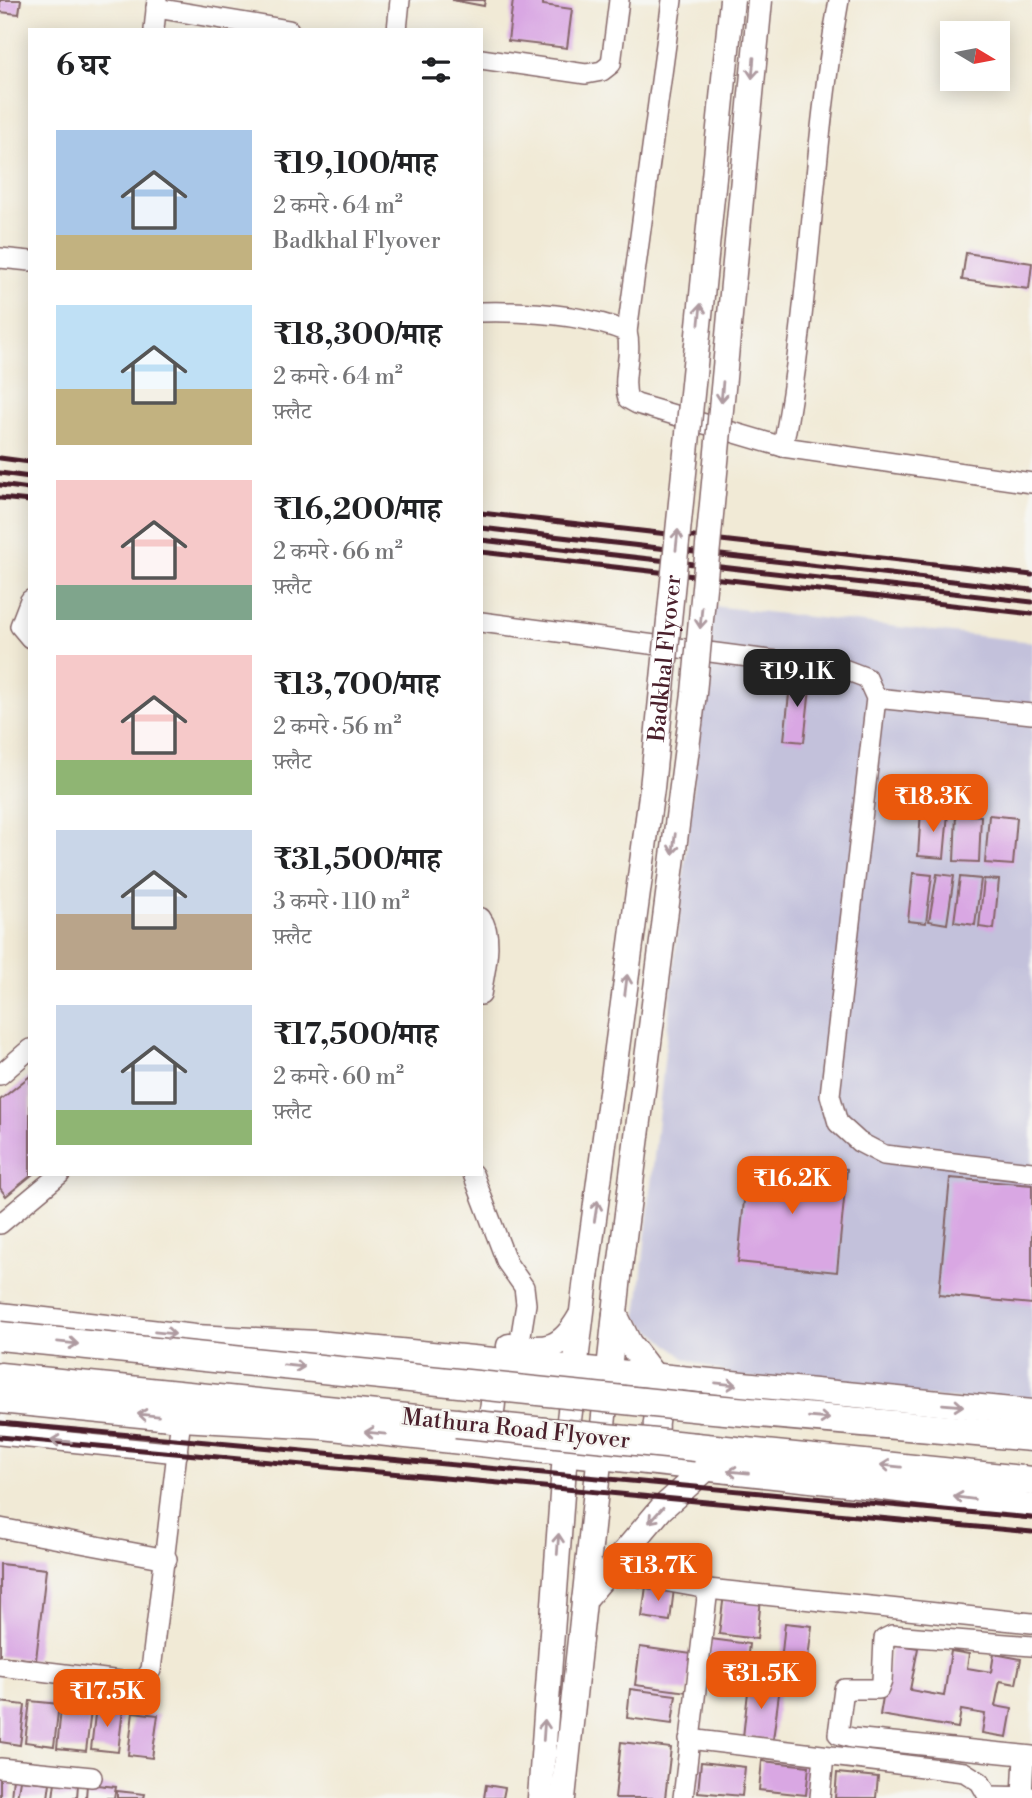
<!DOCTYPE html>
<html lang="hi">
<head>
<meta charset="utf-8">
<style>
  :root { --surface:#fff; --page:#f2f2f2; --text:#202124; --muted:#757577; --accent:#ea580c }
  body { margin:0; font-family:"Libre Bodoni","Noto Serif Devanagari",serif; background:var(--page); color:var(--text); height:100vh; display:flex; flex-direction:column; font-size:26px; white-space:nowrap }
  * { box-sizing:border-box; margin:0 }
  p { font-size:23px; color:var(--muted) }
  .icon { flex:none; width:38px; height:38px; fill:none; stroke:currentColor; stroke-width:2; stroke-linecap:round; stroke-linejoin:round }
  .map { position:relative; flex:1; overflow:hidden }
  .drawer { position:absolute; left:28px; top:28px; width:455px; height:1148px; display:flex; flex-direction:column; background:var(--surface); border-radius:0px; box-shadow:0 4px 18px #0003 }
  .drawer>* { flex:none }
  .needle { width:46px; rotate:100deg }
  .tools { position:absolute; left:940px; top:21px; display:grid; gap:14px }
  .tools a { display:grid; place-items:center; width:70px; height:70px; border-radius:0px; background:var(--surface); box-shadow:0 4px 18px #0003; font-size:35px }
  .price { position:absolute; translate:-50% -60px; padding:0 16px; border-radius:14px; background:var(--accent); color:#fff; font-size:23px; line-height:46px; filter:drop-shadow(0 2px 4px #0008) }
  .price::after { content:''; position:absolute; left:50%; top:42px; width:21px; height:16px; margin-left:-10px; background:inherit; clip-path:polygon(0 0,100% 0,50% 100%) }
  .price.active { background:#222; color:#fff }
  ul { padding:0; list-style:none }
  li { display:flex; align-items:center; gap:21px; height:175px; padding:0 28px }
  li span { display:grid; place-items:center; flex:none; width:196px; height:140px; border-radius:0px; color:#555 }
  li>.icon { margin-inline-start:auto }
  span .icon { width:84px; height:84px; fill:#fffc; stroke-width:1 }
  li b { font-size:30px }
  h2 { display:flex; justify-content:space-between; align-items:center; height:84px; padding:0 28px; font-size:30px }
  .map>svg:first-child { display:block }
  .industrial { fill:#c3c1db }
  .building { fill:#d9a7e3 }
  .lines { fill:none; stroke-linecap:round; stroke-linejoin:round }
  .minor-casing { stroke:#846667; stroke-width:22 }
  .major-casing { stroke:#846667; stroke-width:27 }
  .highway-casing { stroke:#846667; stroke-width:31 }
  .minor { stroke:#fff; stroke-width:19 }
  .major { stroke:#fff; stroke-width:24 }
  .highway { stroke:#fff; stroke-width:28 }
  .rail { stroke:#4a1f2b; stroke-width:5 }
  .major-bridge-casing { stroke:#846667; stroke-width:27; stroke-linecap:butt }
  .highway-bridge-casing { stroke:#846667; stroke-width:31; stroke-linecap:butt }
  .major-bridge { stroke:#fff; stroke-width:24 }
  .highway-bridge { stroke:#fff; stroke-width:28 }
  .oneway { stroke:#ae9aa0 }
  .labels { text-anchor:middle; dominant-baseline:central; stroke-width:5; stroke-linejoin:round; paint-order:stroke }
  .street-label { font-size:23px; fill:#4a1f2b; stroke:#f6f6f2 }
</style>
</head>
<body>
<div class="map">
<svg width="1032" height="1798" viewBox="0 0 1032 1798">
  <rect width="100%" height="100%" fill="#f6f6f2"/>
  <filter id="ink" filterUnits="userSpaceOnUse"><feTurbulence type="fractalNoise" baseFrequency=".0143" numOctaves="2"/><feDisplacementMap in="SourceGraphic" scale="14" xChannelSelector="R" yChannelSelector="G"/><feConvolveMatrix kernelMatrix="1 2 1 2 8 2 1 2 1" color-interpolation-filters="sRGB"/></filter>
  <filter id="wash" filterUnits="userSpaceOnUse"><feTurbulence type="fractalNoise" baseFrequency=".00686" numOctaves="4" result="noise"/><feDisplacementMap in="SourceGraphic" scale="28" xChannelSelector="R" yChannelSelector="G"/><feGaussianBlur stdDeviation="1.57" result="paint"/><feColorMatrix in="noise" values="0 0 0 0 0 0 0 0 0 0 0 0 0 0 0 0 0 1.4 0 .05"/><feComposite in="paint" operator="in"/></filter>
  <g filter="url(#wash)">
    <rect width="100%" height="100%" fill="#f1ead6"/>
    <!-- industrial -->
    <path class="industrial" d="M 712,606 L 1032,642 L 1032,1407 L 738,1377 L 684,1358 L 637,1318 Z"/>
    <g id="blocks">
      <!-- building -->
      <g class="building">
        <path d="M 0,0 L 21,0 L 19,14 L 0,12 Z"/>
        <path d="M 452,0 L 485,0 L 484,6 Z"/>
        <path d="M 513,0 L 543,0 L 543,5 L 572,9 L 567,48 L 508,41 Z"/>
        <path d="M 966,253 L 1032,263 L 1029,289 L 962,280 Z"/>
        <path d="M 791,676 L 811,679 L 804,742 L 784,740 Z"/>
        <path d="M 921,810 L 948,813 L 944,858 L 918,856 Z"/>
        <path d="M 956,814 L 981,816 L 979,862 L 954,861 Z"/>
        <path d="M 989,815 L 1017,818 L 1013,865 L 985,863 Z"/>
        <path d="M 913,873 L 932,875 L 926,923 L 908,921 Z"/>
        <path d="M 937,874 L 954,876 L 947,924 L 929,921 Z"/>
        <path d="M 960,877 L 981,879 L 975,925 L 954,922 Z"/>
        <path d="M 984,879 L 999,880 L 994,929 L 979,927 Z"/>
        <path d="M 30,1076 L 30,1174 L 33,1174 L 6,1196 L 0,1188 L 0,1100 Z"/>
        <path d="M 748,1159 L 847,1169 L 837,1272 L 738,1262 Z"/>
        <path d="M 950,1178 L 1032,1185 L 1032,1304 L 939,1295 Z"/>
        <path d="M 0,1564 L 46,1569 L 36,1660 L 0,1656 Z"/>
        <path d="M 646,1586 L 674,1589 L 670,1621 L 642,1617 Z"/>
        <path d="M 724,1594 L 761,1598 L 757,1639 L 719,1634 Z"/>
        <path d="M 785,1623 L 812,1626 L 806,1675 L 780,1672 Z"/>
        <path d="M 711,1639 L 749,1644 L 747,1662 L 709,1658 Z"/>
        <path d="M 892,1644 L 918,1648 L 910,1690 L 944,1696 L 951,1651 L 969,1654 L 967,1668 L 991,1672 L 994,1654 L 1021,1659 L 1016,1684 L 1000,1681 L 995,1706 L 1012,1709 L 1007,1737 L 982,1733 L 985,1714 L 961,1710 L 958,1728 L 880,1715 Z"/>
        <path d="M 640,1647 L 692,1654 L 687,1692 L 635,1685 Z"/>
        <path d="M 749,1683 L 780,1686 L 773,1740 L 743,1737 Z"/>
        <path d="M 630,1689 L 676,1695 L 672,1724 L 627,1718 Z"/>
        <path d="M 62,1700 L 92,1703 L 86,1751 L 57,1748 Z"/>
        <path d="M 30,1701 L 59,1704 L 54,1746 L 25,1742 Z"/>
        <path d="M 0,1702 L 25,1705 L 20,1745 L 0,1742 Z"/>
        <path d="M 96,1706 L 123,1709 L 118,1752 L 91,1749 Z"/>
        <path d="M 133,1712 L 158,1715 L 152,1758 L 128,1755 Z"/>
        <path d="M 621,1742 L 671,1748 L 665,1798 L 615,1798 Z"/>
        <path d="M 762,1761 L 809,1766 L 806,1795 L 759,1790 Z"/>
        <path d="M 701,1762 L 745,1767 L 742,1796 L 698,1792 Z"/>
        <path d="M 837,1773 L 878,1777 L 876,1798 L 835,1798 Z"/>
        <path d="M 0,1775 L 13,1777 L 11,1798 L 0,1798 Z"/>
        <path d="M 20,1780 L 50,1783 L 48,1798 L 17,1798 Z"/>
        <path d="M 55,1782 L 78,1784 L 77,1798 L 53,1798 Z"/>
        <path d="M 87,1784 L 116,1787 L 114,1798 L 86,1798 Z"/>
        <path d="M 486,1785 L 505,1788 L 503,1798 L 484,1798 Z"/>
        <path d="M 117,1791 L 145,1794 L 144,1798 L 117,1798 Z"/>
      </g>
    </g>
  </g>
  <g filter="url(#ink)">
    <use href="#blocks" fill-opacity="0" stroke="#846667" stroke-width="2"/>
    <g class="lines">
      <!-- minor casing -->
      <g class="minor-casing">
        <g id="minor">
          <path d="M 156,8 L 289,30"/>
          <path d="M 154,30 L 157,0"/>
          <path d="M 397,30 L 400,0"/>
          <path d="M 481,59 L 586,74 L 602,71 L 611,64 L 619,0"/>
          <path d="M 0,258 L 30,261"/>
          <path d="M 481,312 C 529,311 583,314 627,332 C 633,355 621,377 628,399 L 637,404 L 783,447 L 1032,483"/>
          <path d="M 627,332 L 672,0"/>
          <path d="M 783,447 C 811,299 812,148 839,0"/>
          <path d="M 30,600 L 20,626 L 30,638"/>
          <path d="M 481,622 L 846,670 L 867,678 L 876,698 L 830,1095 L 838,1123 L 859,1142 L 884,1155 L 1032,1172"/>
          <path d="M 876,698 L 1032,714"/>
          <path d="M 481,918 C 495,936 484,973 481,995"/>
          <path d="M 0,1075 L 30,1049"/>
          <path d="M 473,1174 L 507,1263 L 524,1287 L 526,1304 L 519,1347"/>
          <path d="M 0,1224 L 60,1174"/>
          <path d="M 0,1435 L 178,1453"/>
          <path d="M 0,1528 L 167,1559"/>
          <path d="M 608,1571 L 708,1589 L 1032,1623"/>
          <path d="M 1032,1646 L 892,1635 L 884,1639 L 882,1681 L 879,1689 L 844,1689 L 838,1734 L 852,1738 L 1032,1756"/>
          <path d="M 0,1666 L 121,1681 L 144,1680 L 151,1670 L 181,1419"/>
          <path d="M 689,1739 L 964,1772 L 980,1782 L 989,1798"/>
          <path d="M 0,1768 L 92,1777"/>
          <path d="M 989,1796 L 1032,1797"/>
          <path d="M 1022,1796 L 1024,1757"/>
          <path d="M 683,1798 L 708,1589"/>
          <path d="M 820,1798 L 824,1756"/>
        </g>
      </g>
      <!-- major casing -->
      <g class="major-casing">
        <g id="major">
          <path d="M 615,1314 L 629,1343 L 655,1377"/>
          <path d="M 0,1315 L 195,1337 L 317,1343 L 1032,1412"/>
          <path d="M 509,1346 C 546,1350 560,1352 580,1317"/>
          <path d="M 0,1401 L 181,1419 L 323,1427 L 875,1487 L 1032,1507"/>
          <path d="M 477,1439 C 493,1426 500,1388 485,1371"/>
          <path d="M 665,1461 C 651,1437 653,1410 669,1387"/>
          <path d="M 584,1600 L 661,1509 L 706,1469"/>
          <path d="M 540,1798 L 565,1453 L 586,1278"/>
          <path d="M 563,1798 L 619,1276"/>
        </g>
      </g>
      <!-- highway casing -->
      <g class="highway-casing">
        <g id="highway">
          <path d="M 0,1377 L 456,1423"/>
          <path d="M 702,1408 L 1032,1437"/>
          <path d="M 696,1447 L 1032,1481"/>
        </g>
      </g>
      <!-- minor -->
      <use href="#minor" class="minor"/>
      <!-- major -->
      <use href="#major" class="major"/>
      <!-- highway -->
      <use href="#highway" class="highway"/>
      <!-- rail -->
      <g class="rail">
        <path d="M 0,458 L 30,462"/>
        <path d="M 0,473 L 30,477"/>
        <path d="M 0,485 L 30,489"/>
        <path d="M 0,498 L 30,501"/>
        <path d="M 481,513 L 1032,575"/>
        <path d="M 481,528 L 1032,590"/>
        <path d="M 481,540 L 1032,602"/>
        <path d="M 481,552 L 1032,614"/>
        <path d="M 0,1423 L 1032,1518"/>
        <path d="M 0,1437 L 1032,1532"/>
      </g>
      <!-- major-bridge casing -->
      <g class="major-bridge-casing">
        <g id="major-bridge">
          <path d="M 619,1276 L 694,693 L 760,0"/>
          <path id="s1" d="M 586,1278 L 652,788 L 732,0"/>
        </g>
      </g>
      <!-- highway-bridge casing -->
      <g class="highway-bridge-casing">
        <g id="highway-bridge">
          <path d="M 0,1336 L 702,1408"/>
          <path d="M 456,1423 L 696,1447"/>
        </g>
      </g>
      <!-- major-bridge -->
      <use href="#major-bridge" class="major-bridge"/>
      <!-- highway-bridge -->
      <use href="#highway-bridge" class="highway-bridge"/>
    </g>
    <!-- one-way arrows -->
    <defs><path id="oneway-shaft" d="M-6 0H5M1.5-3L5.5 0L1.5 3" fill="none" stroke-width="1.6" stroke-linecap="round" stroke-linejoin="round" transform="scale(1.75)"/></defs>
    <g class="oneway">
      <use href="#oneway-shaft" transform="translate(753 68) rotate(95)"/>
      <use href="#oneway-shaft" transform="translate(700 314) rotate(-84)"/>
      <use href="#oneway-shaft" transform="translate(722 392) rotate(95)"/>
      <use href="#oneway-shaft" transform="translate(677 540) rotate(-84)"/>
      <use href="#oneway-shaft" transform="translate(701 618) rotate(95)"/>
      <use href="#oneway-shaft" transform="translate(674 844) rotate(97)"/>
      <use href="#oneway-shaft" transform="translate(626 985) rotate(-83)"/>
      <use href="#oneway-shaft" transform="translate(596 1211) rotate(-81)"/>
      <use href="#oneway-shaft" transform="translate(165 1333) rotate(6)"/>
      <use href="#oneway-shaft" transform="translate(68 1343) rotate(6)"/>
      <use href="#oneway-shaft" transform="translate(294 1366) rotate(6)"/>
      <use href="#oneway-shaft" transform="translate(726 1384) rotate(6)"/>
      <use href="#oneway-shaft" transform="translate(953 1405) rotate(5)"/>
      <use href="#oneway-shaft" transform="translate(148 1415) rotate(-174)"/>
      <use href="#oneway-shaft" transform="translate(819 1418) rotate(5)"/>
      <use href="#oneway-shaft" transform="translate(375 1433) rotate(-174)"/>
      <use href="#oneway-shaft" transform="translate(61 1441) rotate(-174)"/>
      <use href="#oneway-shaft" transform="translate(891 1466) rotate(-174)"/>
      <use href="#oneway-shaft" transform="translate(738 1472) rotate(-174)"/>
      <use href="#oneway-shaft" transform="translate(964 1498) rotate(-173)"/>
      <use href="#oneway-shaft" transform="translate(656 1515) rotate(132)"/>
      <use href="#oneway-shaft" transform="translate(558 1544) rotate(-86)"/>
      <use href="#oneway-shaft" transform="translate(544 1730) rotate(-86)"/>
    </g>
  </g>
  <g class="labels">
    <!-- street labels -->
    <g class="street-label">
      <text stroke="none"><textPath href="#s1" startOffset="625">Badkhal Flyover</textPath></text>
      <text transform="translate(516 1429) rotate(6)">Mathura Road Flyover</text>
    </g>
  </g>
</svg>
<div class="tools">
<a><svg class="needle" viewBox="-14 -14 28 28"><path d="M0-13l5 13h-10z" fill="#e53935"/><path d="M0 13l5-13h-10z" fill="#757577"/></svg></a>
</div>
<b class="price active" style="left:797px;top:709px">₹19.1K</b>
<b class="price" style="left:933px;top:834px">₹18.3K</b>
<b class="price" style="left:792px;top:1216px">₹16.2K</b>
<b class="price" style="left:658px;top:1603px">₹13.7K</b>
<b class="price" style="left:761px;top:1711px">₹31.5K</b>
<b class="price" style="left:107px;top:1729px">₹17.5K</b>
<section class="drawer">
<h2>6 घर<svg class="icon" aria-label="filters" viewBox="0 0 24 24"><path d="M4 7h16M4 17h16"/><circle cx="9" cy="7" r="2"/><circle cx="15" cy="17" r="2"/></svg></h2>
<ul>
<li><span style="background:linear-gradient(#a9c7e8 75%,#c2b280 0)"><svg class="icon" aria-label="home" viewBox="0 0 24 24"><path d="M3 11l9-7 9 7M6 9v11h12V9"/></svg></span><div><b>₹19,100/माह</b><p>2 कमरे · 64 m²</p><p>Badkhal Flyover</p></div></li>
<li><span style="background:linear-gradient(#bfe0f5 60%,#c2b280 0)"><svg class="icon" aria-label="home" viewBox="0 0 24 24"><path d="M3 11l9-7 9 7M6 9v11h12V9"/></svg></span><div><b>₹18,300/माह</b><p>2 कमरे · 64 m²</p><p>फ़्लैट</p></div></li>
<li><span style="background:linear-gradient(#f6c9c9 75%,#7fa58c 0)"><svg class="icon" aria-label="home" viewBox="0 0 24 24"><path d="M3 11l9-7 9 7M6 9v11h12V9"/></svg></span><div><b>₹16,200/माह</b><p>2 कमरे · 66 m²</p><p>फ़्लैट</p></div></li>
<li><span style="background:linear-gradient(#f6c9c9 75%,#8fb573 0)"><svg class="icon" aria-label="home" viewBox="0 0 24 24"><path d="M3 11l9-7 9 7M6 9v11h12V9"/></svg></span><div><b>₹13,700/माह</b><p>2 कमरे · 56 m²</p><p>फ़्लैट</p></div></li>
<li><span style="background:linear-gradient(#c9d6e8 60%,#b9a48a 0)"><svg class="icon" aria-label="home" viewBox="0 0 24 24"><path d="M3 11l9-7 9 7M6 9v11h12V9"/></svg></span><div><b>₹31,500/माह</b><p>3 कमरे · 110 m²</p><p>फ़्लैट</p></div></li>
<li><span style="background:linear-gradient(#c9d6e8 75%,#8fb573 0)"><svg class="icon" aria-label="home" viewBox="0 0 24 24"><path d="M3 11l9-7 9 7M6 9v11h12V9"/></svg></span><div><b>₹17,500/माह</b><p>2 कमरे · 60 m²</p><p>फ़्लैट</p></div></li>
</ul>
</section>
</div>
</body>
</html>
